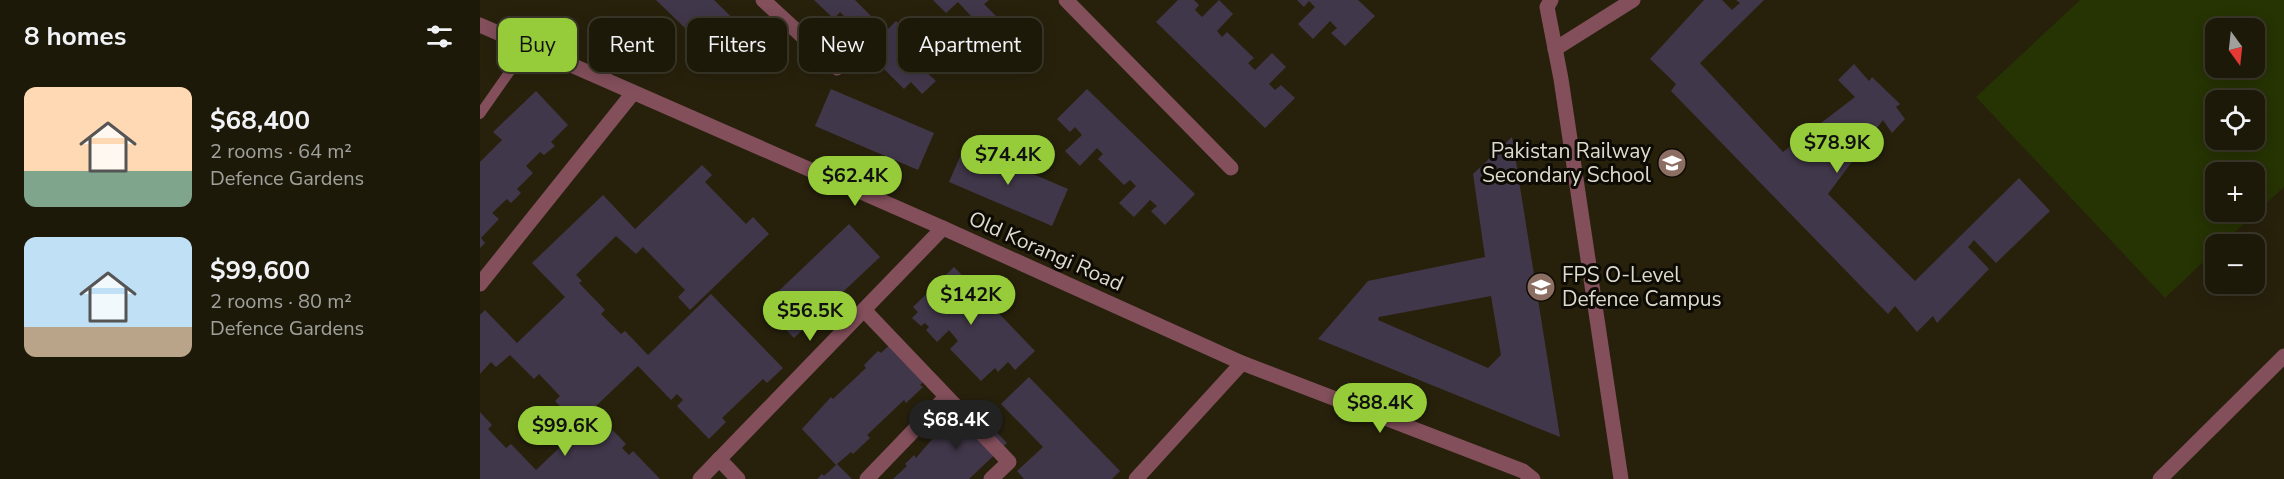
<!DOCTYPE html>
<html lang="en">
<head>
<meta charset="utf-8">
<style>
  :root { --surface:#1d1909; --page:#252212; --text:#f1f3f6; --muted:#a0a09c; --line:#3b382a; --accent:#96cc39 }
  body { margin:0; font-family:"Nunito Sans",sans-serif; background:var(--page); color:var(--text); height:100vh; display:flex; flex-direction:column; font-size:22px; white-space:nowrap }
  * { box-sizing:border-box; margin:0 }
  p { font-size:20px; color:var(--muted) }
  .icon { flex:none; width:33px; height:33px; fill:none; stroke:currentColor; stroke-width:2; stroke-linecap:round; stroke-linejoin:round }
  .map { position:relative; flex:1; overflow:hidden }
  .panel { display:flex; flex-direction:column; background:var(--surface); width:480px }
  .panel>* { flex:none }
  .banner { position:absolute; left:18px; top:18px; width:570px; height:54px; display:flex; gap:12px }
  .needle { width:39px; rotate:165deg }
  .buttons { position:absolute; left:1725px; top:18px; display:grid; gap:12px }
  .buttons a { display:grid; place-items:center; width:60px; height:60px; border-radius:12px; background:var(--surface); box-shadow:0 3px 15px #0003,0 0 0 2px var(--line); font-size:30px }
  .price { position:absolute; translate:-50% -51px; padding:0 14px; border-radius:21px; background:var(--accent); color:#111; font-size:20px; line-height:39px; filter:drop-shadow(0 2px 3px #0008) }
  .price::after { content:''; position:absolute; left:50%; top:36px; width:18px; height:14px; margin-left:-9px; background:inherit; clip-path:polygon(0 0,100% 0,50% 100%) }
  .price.active { background:#222; color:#fff }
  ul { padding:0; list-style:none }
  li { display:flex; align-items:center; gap:18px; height:150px; padding:0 24px }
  li span { display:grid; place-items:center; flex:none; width:168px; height:120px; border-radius:12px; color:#555 }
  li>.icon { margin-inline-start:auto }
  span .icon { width:72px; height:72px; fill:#fffc; stroke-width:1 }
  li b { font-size:26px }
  h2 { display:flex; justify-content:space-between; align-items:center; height:72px; padding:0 24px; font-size:26px }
  .chip { padding:0 21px; border-radius:12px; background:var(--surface); box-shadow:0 3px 15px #0003,0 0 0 2px var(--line); font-size:21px; line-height:54px }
  .chip.active { background:var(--accent); color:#111 }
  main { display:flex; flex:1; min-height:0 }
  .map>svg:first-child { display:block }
  .green { fill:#263303; fill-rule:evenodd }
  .building { fill:#41374a; fill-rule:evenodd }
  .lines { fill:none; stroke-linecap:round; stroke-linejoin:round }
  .service { stroke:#824f5b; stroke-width:10 }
  .minor { stroke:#824f5b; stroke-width:15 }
  .tertiary { stroke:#824f5b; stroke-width:15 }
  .labels { text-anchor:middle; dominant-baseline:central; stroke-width:6; stroke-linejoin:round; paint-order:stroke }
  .poi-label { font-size:21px; fill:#dedbce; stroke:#0d0b04; text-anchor:end }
  .street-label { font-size:21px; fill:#dedbce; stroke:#0d0b04 }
</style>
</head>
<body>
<main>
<section class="panel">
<h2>8 homes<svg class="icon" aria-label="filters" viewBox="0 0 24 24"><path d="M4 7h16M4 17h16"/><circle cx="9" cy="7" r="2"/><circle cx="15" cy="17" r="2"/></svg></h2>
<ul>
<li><span style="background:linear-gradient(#ffd9b3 70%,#7fa58c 0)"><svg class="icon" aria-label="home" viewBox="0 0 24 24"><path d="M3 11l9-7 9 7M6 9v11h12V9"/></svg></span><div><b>$68,400</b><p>2 rooms · 64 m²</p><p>Defence Gardens</p></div></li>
<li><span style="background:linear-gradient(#bfe0f5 75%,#b9a48a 0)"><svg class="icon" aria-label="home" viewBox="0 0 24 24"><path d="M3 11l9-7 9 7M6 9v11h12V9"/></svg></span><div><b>$99,600</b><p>2 rooms · 80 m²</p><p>Defence Gardens</p></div></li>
</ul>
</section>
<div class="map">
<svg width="1804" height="479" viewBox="0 0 1804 479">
  <rect width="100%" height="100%" fill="#27210c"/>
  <!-- green -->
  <path class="green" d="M 1600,0 L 1804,0 L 1804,187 L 1742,244 L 1736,244 L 1735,251 L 1685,298 L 1496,97 ZM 1736,28 L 1774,28 L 1774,68 L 1736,68 ZM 1736,100 L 1774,100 L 1774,140 L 1736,140 ZM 1736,172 L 1774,172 L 1774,212 L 1736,212 Z"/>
  <!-- building -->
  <g class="building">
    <path d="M 176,0 L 234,0 L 270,35 L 242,64 Z"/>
    <path d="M 334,0 L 375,0 L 406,31 L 416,21 L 440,44 L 428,55 L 456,81 L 442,94 L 431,82 L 424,89 L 371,36 L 377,29 L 360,12 L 354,19 Z"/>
    <path d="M 453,0 L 509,0 L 504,4 L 516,16 L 503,29 L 478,2 L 466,13 Z"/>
    <path d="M 698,0 L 714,0 L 719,5 L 715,10 L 722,17 L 739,0 L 753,14 L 737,31 L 742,37 L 747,32 L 774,58 L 768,63 L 775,70 L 792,53 L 806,67 L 789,84 L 795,90 L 801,85 L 815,98 L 785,128 L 676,22 Z"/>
    <path d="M 817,0 L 878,0 L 895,16 L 865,46 L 851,33 L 857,28 L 850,21 L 833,39 L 818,24 L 835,7 L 829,1 L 824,7 Z"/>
    <path d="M 1224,0 L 1242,0 L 1252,10 L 1260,3 L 1256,0 L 1284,0 L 1220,63 L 1303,152 L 1375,97 L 1358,80 L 1374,64 L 1389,81 L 1392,77 L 1420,104 L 1416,107 L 1425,119 L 1412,133 L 1403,120 L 1348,194 L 1435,281 L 1539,178 L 1570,211 L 1516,263 L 1494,240 L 1488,247 L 1509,269 L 1457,323 L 1453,316 L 1437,332 L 1415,306 L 1408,314 L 1191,91 L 1196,84 L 1170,59 Z"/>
    <path d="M 351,89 L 454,133 L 438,170 L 335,126 Z"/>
    <path d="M 607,89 L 715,194 L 685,225 L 671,211 L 677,206 L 670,200 L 654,217 L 639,203 L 656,186 L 650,180 L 644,185 L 618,159 L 623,154 L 617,148 L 600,166 L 585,151 L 602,135 L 595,127 L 590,132 L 577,119 Z"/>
    <path d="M 56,91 L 88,125 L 71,142 L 75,146 L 64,155 L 60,152 L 46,166 L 53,173 L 37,189 L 41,193 L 31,203 L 27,199 L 12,213 L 19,219 L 1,238 L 5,243 L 0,248 L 0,162 L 22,140 L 13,132 Z"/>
    <path d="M 1032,137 L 1080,437 L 838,339 L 888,281 L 1005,257 L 993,174 ZM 1011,296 L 1021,355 L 1008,368 L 898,320 L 899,317 Z"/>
    <path d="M 485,145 L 588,189 L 572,226 L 469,182 Z"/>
    <path d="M 222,165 L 232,175 L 225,182 L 266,224 L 273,217 L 289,234 L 210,310 L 198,297 L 205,290 L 163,247 L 156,254 L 136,236 L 96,275 L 102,281 L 99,283 L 125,310 L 121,314 L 141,334 L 145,331 L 168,355 L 231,294 L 303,368 L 287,383 L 283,379 L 242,418 L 246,422 L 229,439 L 197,406 L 203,400 L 197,394 L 191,400 L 158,366 L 97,424 L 75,401 L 80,396 L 59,374 L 54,379 L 30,355 L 16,367 L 11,362 L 0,374 L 0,315 L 5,310 L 37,343 L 85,297 L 52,263 L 123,195 L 155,229 Z"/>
    <path d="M 369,224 L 400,257 L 314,338 L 283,306 Z"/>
    <path d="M 474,267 L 555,351 L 535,370 L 528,362 L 518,372 L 515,368 L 501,381 L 470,349 L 478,341 L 469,330 L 457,342 L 446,330 L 449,327 L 445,323 L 441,326 L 432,318 L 438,312 L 433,307 Z"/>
    <path d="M 418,337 L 453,373 L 440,385 L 443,387 L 426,403 L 424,400 L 387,435 L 390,438 L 373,454 L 371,452 L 357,464 L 372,479 L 337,479 L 342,474 L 344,476 L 356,465 L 322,429 L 351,397 L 353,399 L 386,368 L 384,365 L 398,351 L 401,353 Z"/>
    <path d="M 549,377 L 640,471 L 632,479 L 544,479 L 537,471 L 563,447 L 521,404 Z"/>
    <path d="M 490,405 L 527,443 L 489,479 L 413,479 L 427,466 L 425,464 L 434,455 L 436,458 L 454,437 L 456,439 Z"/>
    <path d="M 0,412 L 12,425 L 8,429 L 26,448 L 31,444 L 56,470 L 116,413 L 146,444 L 142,448 L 149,455 L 153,451 L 180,479 L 0,479 Z"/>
  </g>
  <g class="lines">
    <!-- service -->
    <path class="service" d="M 0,114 L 49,44"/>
    <!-- minor -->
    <g class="minor">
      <path d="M 283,0 L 357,68"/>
      <path d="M 586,0 L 751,168"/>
      <path d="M 1075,49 L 1153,0"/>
      <path d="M 0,284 L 153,93"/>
      <path d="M 384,310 L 529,462 L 511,479"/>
      <path d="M 239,459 L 258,479"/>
      <path d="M 220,479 L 463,228"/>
      <path d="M 387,479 L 466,397"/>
      <path d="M 656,479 L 762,363"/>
      <path d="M 1680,479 L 1804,356"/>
    </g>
    <!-- tertiary -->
    <g class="tertiary">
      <path d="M 1071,0 L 1067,7 L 1081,79 L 1141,479"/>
      <path d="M 0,25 L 463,228 L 762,363 L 1043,471 L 1053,479"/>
    </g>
  </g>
  <!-- icons -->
  <defs>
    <g id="school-disc" transform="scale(1.5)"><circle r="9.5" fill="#8d6e63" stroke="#0d0b04"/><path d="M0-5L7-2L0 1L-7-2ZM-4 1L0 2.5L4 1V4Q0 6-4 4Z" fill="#fff"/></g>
  </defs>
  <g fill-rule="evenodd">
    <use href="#school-disc" x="1192" y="163"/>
    <use href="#school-disc" x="1061" y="287"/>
  </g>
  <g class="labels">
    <!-- poi labels -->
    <g class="poi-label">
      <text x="1171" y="151">Pakistan Railway<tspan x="1171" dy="24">Secondary School</tspan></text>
      <text x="1082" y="275" text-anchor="start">FPS O-Level<tspan x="1082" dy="24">Defence Campus</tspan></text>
    </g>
    <!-- street labels -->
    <g class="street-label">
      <text transform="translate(566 251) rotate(24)">Old Korangi Road</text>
    </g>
  </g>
</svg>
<div class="buttons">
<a><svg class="needle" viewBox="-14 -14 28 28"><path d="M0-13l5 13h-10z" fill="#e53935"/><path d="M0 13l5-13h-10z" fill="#a0a09c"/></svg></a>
<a><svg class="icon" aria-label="locate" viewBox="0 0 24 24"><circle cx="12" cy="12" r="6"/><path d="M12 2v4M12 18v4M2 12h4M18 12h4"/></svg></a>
<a>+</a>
<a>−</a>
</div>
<b class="price" style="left:1357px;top:174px">$78.9K</b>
<b class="price" style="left:528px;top:186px">$74.4K</b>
<b class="price" style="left:375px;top:207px">$62.4K</b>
<b class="price" style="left:491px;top:326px">$142K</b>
<b class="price" style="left:330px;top:342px">$56.5K</b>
<b class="price" style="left:900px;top:434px">$88.4K</b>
<b class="price active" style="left:476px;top:451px">$68.4K</b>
<b class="price" style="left:85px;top:457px">$99.6K</b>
<div class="banner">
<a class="chip active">Buy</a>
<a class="chip">Rent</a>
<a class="chip">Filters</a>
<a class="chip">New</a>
<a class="chip">Apartment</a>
</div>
</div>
</main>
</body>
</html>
